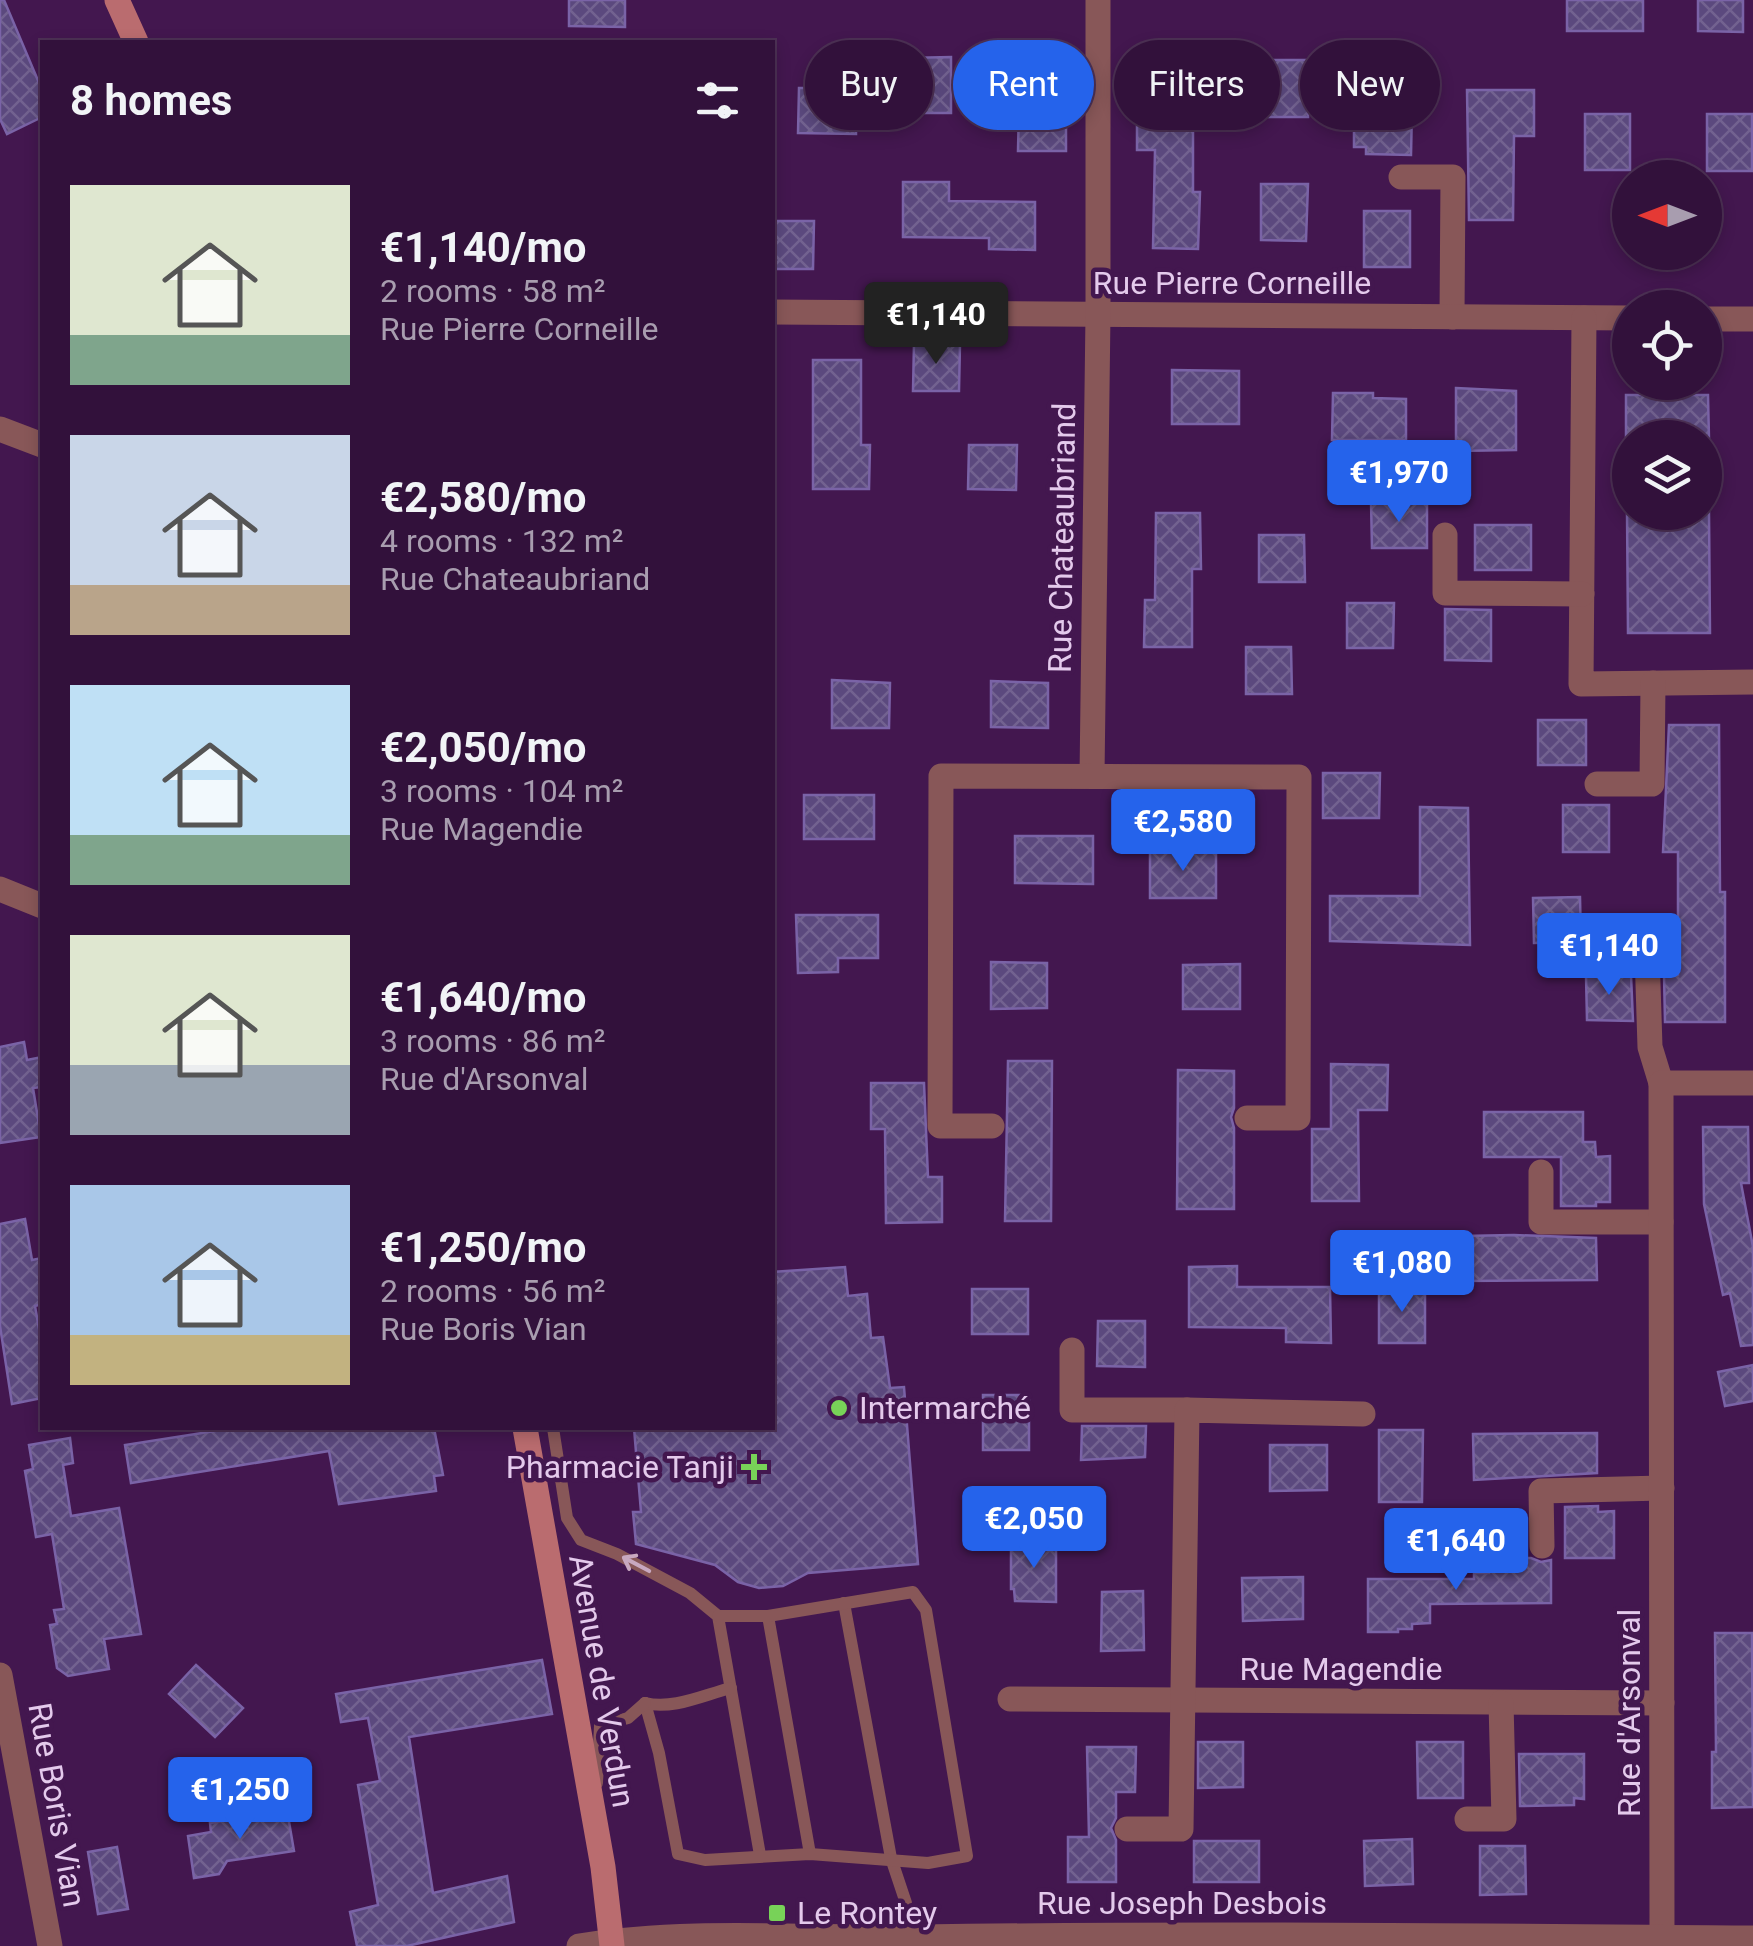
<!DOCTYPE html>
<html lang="en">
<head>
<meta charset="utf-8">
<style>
  :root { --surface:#32113b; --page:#3d1f46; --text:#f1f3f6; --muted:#a89daf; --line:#4d3155; --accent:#2563eb }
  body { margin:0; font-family:Roboto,sans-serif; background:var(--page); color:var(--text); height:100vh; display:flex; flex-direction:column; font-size:38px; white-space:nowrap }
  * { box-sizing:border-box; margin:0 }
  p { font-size:32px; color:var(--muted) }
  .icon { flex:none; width:55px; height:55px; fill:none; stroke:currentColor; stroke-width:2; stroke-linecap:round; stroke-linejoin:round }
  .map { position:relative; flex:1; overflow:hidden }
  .sheet { position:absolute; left:40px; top:40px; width:735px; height:1390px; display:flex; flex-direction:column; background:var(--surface); border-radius:0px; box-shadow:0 5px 15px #0003,0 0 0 2px var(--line) }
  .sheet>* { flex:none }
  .guide { position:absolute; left:805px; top:40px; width:798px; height:90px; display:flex; gap:20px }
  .needle { width:65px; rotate:270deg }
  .controls { position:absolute; left:1612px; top:160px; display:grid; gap:20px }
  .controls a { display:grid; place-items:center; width:110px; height:110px; border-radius:50%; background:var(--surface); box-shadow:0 5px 15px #0003,0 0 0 2px var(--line); font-size:50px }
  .price { position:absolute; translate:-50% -85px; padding:0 22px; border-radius:10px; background:var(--accent); color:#fff; font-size:32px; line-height:65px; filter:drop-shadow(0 2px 5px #0008) }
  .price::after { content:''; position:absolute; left:50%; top:60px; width:30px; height:22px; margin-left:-15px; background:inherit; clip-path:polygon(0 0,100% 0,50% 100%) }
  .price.on { background:#222; color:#fff }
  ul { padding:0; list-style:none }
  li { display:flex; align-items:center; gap:30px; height:250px; padding:0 30px }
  li span { display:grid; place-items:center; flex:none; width:280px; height:200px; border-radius:0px; color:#555 }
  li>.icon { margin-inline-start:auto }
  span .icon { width:120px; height:120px; fill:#fffc; stroke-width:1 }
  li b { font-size:42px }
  h2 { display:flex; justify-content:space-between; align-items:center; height:120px; padding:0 30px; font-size:42px }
  .chip { padding:0 35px; border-radius:45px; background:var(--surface); box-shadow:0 5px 15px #0003,0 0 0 2px var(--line); font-size:35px; line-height:90px }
  .chip.on { background:var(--accent); color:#fff }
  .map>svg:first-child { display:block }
  .building { fill:url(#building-cross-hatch); stroke:#7a63a7; stroke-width:2.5 }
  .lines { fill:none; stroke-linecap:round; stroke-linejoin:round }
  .service { stroke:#885758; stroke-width:12 }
  .minor { stroke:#885758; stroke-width:25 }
  .secondary { stroke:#ba6c6f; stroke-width:25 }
  .oneway { stroke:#c8a8c0 }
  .poi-dot { fill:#78d258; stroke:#43174f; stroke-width:4 }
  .labels { text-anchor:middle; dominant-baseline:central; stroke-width:9; stroke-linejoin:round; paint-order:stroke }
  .street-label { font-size:32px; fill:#e4caec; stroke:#43174f }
  .poi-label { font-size:32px; fill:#e4caec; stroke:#43174f; text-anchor:start }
</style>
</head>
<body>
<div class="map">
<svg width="1753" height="1946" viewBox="0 0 1753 1946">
  <defs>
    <pattern id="building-cross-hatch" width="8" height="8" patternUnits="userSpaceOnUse" patternTransform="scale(2.5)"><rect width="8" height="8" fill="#5b497e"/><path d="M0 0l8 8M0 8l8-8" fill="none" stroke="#726290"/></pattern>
  </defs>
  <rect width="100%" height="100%" fill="#43174f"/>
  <!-- building -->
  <g class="building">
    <path d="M 0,0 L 4,0 L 42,90 L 42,117 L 7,134 L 0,119 Z"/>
    <path d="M 569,0 L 625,0 L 625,27 L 569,26 Z"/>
    <rect x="1567" y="0" width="76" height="31"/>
    <path d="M 1698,0 L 1743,0 L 1743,32 L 1698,31 Z"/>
    <path d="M 951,57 L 951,113 L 906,113 L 906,58 Z"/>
    <rect x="1262" y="60" width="46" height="57"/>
    <path d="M 799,88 L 856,88 L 856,134 L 798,133 Z"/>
    <path d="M 1467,90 L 1534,90 L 1534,136 L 1514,136 L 1513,220 L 1469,220 Z"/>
    <path d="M 1019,105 L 1066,105 L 1066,151 L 1018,151 Z"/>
    <path d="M 1137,105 L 1193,106 L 1193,192 L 1200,192 L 1198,249 L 1153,248 L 1155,150 L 1137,150 Z"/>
    <path d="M 1367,110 L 1412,110 L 1411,155 L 1366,154 L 1366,147 L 1354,147 L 1354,117 L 1367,117 Z"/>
    <rect x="1585" y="114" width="45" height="56"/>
    <rect x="1707" y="114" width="45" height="57"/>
    <path d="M 903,182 L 949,182 L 949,201 L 1035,202 L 1035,250 L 989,249 L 989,238 L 903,237 Z"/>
    <path d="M 1261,184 L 1308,184 L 1306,241 L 1261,240 Z"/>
    <rect x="1364" y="211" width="46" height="56"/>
    <path d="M 772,221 L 814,221 L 813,269 L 772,269 Z"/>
    <path d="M 914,343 L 960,344 L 959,391 L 913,391 Z"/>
    <path d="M 813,360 L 861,360 L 861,445 L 870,445 L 869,489 L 813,489 Z"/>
    <path d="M 1172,370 L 1239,371 L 1239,424 L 1172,424 Z"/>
    <path d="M 1456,388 L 1516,391 L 1516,450 L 1456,451 Z"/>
    <path d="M 1333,393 L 1373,393 L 1373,398 L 1406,399 L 1406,440 L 1332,440 Z"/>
    <path d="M 1626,395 L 1708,395 L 1709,438 L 1626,438 Z"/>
    <path d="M 969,445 L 1017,445 L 1016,490 L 968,489 Z"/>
    <path d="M 1371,502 L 1427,502 L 1427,548 L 1372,548 Z"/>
    <path d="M 1627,512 L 1709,512 L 1710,633 L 1628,633 Z"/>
    <path d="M 1156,513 L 1200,513 L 1201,569 L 1192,569 L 1192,647 L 1144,647 L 1145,600 L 1155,600 Z"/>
    <rect x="1475" y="525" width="56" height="45"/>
    <path d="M 1259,535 L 1304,535 L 1305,582 L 1259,582 Z"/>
    <path d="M 1347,603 L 1394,603 L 1393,648 L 1347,648 Z"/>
    <path d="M 1445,609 L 1491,610 L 1491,661 L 1445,660 Z"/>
    <path d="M 1246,647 L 1291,647 L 1292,694 L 1246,694 Z"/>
    <path d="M 832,680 L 890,683 L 889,728 L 832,728 Z"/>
    <path d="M 991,681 L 1048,683 L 1048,728 L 991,727 Z"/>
    <rect x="1538" y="720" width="48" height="45"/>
    <path d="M 1669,725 L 1719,725 L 1720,892 L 1725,892 L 1725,1022 L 1665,1022 L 1664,975 L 1678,975 L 1678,852 L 1663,852 Z"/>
    <path d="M 1323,773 L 1380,773 L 1379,818 L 1323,818 Z"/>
    <rect x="804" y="795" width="70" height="44"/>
    <rect x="1563" y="805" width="46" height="47"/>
    <path d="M 1420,807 L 1468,808 L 1470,945 L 1330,941 L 1330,896 L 1420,896 Z"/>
    <path d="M 1015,836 L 1093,836 L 1093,884 L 1015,883 Z"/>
    <path d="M 1186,850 L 1216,850 L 1216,898 L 1150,898 L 1150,852 Z"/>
    <path d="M 1580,897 L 1581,942 L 1534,943 L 1533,898 Z"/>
    <path d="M 796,915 L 878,915 L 878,958 L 838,958 L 838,972 L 798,973 Z"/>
    <path d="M 991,962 L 1047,963 L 1047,1008 L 991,1009 Z"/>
    <path d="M 1240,964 L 1240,1009 L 1183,1009 L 1183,965 Z"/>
    <path d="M 1631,975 L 1633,1021 L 1587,1020 L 1586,976 Z"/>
    <path d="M 24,1042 L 27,1060 L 42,1057 L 42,1087 L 33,1088 L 41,1137 L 0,1143 L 0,1047 Z"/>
    <path d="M 1008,1061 L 1052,1061 L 1051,1221 L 1005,1221 Z"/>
    <path d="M 1331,1064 L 1388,1065 L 1387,1110 L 1358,1110 L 1359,1201 L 1312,1201 L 1312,1129 L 1331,1129 Z"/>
    <path d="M 1178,1070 L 1234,1071 L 1234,1108 L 1231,1117 L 1234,1128 L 1234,1209 L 1177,1209 Z"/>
    <path d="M 871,1083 L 924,1083 L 928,1177 L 942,1177 L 942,1222 L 886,1223 L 885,1129 L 871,1129 Z"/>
    <path d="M 1484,1112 L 1583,1112 L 1583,1142 L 1595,1142 L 1596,1157 L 1610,1156 L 1610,1202 L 1596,1202 L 1596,1206 L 1561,1206 L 1561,1157 L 1484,1157 Z"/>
    <path d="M 1703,1127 L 1748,1127 L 1749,1183 L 1741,1183 L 1753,1247 L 1753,1345 L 1741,1346 L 1730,1293 L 1723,1295 L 1704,1204 Z"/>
    <path d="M 25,1219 L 32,1260 L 42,1258 L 42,1304 L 35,1306 L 42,1346 L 42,1398 L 12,1404 L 0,1326 L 0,1224 Z"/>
    <path d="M 1514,1235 L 1596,1238 L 1597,1280 L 1463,1281 L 1463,1236 Z"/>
    <path d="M 1237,1266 L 1237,1287 L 1330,1287 L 1331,1343 L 1286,1342 L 1286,1328 L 1189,1327 L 1189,1267 Z"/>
    <path d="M 845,1267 L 848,1296 L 867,1294 L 871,1338 L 883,1337 L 890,1388 L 904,1387 L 918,1564 L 808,1573 L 783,1586 L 759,1588 L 738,1582 L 715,1565 L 636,1544 L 633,1512 L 641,1512 L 634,1428 L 772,1428 L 772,1272 Z"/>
    <rect x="1379" y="1287" width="46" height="56"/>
    <rect x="972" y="1289" width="56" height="45"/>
    <path d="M 1098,1321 L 1145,1321 L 1145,1367 L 1097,1366 Z"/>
    <path d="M 1753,1365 L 1753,1401 L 1725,1406 L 1718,1372 Z"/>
    <rect x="983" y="1395" width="46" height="55"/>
    <path d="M 1082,1426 L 1146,1426 L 1145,1457 L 1081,1460 Z"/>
    <path d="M 234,1428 L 434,1428 L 443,1475 L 434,1476 L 436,1491 L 339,1504 L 329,1451 L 131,1483 L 125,1445 Z"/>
    <path d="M 1379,1430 L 1423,1430 L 1422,1502 L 1379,1502 Z"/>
    <path d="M 1597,1433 L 1597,1473 L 1474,1480 L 1473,1434 Z"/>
    <path d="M 70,1438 L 73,1463 L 63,1465 L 71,1516 L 119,1508 L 141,1634 L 104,1639 L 109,1669 L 68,1676 L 57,1668 L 50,1625 L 57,1624 L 54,1610 L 64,1609 L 52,1534 L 36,1537 L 25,1471 L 33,1469 L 29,1445 Z"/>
    <path d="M 1270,1445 L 1327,1445 L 1327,1490 L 1270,1491 Z"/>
    <path d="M 1598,1506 L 1598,1512 L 1614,1511 L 1614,1558 L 1565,1558 L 1565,1507 Z"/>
    <path d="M 1011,1542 L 1056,1542 L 1056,1602 L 1015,1601 L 1014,1589 L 1011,1589 Z"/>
    <path d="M 1489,1558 L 1531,1558 L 1541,1562 L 1551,1560 L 1551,1603 L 1430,1604 L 1430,1623 L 1412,1624 L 1412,1629 L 1398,1629 L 1398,1632 L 1368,1632 L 1368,1579 L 1474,1579 L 1474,1573 L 1489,1573 Z"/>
    <path d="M 1303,1577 L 1303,1619 L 1243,1621 L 1242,1578 Z"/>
    <path d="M 1143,1591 L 1144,1650 L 1101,1651 L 1102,1592 Z"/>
    <path d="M 1715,1633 L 1752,1633 L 1753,1807 L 1712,1808 L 1712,1752 L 1716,1752 Z"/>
    <path d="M 542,1660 L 552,1714 L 409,1737 L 433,1893 L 507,1876 L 514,1922 L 407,1946 L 357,1946 L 350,1912 L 378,1905 L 358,1785 L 380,1781 L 368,1718 L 341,1722 L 336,1694 Z"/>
    <path d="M 196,1665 L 243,1708 L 215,1737 L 169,1694 Z"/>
    <path d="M 1198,1742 L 1243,1742 L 1243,1787 L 1198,1788 Z"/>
    <path d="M 1417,1742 L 1463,1742 L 1463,1798 L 1418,1798 Z"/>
    <path d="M 1087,1747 L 1136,1747 L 1135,1792 L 1116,1792 L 1116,1818 L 1111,1828 L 1116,1840 L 1116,1882 L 1068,1882 L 1068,1837 L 1089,1837 Z"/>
    <path d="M 1519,1754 L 1584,1754 L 1584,1799 L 1574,1798 L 1574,1805 L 1520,1806 Z"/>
    <path d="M 287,1810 L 294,1851 L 227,1861 L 219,1874 L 194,1878 L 188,1836 L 211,1832 L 210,1823 Z"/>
    <path d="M 1412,1839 L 1413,1884 L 1365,1886 L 1364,1841 Z"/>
    <rect x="1194" y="1841" width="65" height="41"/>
    <path d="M 1480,1846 L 1525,1846 L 1526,1894 L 1480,1895 Z"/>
    <path d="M 117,1847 L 128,1909 L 98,1914 L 88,1852 Z"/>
  </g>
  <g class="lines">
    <!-- service -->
    <g class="service">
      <path d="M 553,1428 L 567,1518 L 581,1540 L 617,1554 L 690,1593 L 718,1616 L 760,1855"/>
      <path d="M 844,1603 L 891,1858 L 906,1903 L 908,1937"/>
      <path d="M 768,1616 L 810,1854"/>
      <path d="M 645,1703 L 659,1753 L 678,1854 L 705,1860 L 810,1854 L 928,1863 L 967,1856 L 926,1610 L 913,1592 L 768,1616 L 718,1616"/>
      <path d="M 645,1703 C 673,1710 703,1695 731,1688"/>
      <path d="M 597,1783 L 600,1726 L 628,1718 L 645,1703"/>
    </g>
    <!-- minor -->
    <g class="minor">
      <path d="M 1401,177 L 1453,177 L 1452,317"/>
      <path d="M 772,312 L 1630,318"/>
      <path d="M 1584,318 L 1581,684 L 1753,682"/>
      <path d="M 1705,319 L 1753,319"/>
      <path d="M 0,429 L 42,445"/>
      <path d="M 1445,535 L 1445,593 L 1582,594"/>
      <path d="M 1092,776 L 1098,314 L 1098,0"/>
      <path d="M 1597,784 L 1652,784 L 1653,683"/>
      <path d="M 0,889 L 42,906"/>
      <path d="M 1647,952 L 1650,1047 L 1661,1083"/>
      <path d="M 992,1126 L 940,1126 L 941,776 L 1299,777 L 1298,1118 L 1247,1118"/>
      <path d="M 1541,1172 L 1541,1222 L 1661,1222"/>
      <path d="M 1072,1350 L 1072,1410 L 1187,1410"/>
      <path d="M 1542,1546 L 1541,1491 L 1662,1488"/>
      <path d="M 0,1675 L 50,1946"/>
      <path d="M 1010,1699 L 1662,1703"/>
      <path d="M 1467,1819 L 1504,1819 L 1501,1703"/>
      <path d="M 1127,1829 L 1181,1829 L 1187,1410 L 1363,1414"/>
      <path d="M 1662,1937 L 1661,1083 L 1753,1083"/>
      <path d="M 579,1946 C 692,1928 806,1939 920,1937 C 1197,1933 1475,1936 1753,1938"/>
    </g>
    <!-- secondary -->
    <g class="secondary">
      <path d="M 117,0 L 136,42"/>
      <path d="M 525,1428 L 603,1867 L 612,1946"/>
    </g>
  </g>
  <!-- one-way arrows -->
  <defs><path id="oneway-shaft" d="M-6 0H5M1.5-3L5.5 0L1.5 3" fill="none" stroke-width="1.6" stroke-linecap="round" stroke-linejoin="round" transform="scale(2.5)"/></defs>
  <use class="oneway" href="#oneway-shaft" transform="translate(636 1564) rotate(-152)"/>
  <!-- markers -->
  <g class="poi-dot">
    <circle cx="839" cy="1408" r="10"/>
    <path d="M749 1452h10v10h10v10h-10v10h-10v-10h-10v-10h10z"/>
    <rect x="767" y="1903" width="20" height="20" rx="5"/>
  </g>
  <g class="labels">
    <!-- street labels -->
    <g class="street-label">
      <text x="1232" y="283">Rue Pierre Corneille</text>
      <text transform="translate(1062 538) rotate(-89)">Rue Chateaubriand</text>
      <text x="1341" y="1669">Rue Magendie</text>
      <text transform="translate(602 1681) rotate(80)">Avenue de Verdun</text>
      <text transform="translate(1629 1713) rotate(-90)">Rue d'Arsonval</text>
      <text transform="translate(57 1805) rotate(80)">Rue Boris Vian</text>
      <text x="1182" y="1903">Rue Joseph Desbois</text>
    </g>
    <!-- poi labels -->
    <g class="poi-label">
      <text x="859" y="1408">Intermarché</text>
      <text x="734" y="1467" text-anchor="end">Pharmacie Tanji</text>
      <text x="797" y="1913">Le Rontey</text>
    </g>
  </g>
</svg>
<div class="controls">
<a><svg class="needle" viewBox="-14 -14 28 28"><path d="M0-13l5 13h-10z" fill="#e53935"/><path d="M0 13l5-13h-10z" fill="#a89daf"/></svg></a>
<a><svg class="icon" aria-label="locate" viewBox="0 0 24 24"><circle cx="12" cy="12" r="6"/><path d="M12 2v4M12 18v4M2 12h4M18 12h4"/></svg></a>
<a><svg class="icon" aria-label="layers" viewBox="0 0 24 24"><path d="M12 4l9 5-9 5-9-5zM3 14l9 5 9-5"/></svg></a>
</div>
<b class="price on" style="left:936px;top:367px">€1,140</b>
<b class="price" style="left:1399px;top:525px">€1,970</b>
<b class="price" style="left:1183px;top:874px">€2,580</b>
<b class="price" style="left:1609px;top:998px">€1,140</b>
<b class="price" style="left:1402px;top:1315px">€1,080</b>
<b class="price" style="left:1034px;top:1571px">€2,050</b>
<b class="price" style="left:1456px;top:1593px">€1,640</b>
<b class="price" style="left:240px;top:1842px">€1,250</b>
<div class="guide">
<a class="chip">Buy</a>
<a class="chip on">Rent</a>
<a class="chip">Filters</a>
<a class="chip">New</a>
</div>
<section class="sheet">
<h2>8 homes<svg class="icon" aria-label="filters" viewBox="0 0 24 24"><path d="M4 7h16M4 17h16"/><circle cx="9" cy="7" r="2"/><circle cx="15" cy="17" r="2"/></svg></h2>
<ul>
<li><span style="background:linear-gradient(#dfe7d0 75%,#7fa58c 0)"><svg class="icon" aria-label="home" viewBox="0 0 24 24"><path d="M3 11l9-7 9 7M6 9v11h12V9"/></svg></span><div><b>€1,140/mo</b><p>2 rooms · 58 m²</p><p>Rue Pierre Corneille</p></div></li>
<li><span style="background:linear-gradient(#c9d6e8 75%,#b9a48a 0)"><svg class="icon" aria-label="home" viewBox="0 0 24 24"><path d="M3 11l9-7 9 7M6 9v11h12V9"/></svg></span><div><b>€2,580/mo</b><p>4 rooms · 132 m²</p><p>Rue Chateaubriand</p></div></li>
<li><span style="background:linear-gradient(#bfe0f5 75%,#7fa58c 0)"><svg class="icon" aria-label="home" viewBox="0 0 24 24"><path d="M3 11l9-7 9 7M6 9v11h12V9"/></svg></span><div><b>€2,050/mo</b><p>3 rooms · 104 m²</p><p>Rue Magendie</p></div></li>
<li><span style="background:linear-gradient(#dfe7d0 65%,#9aa5b1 0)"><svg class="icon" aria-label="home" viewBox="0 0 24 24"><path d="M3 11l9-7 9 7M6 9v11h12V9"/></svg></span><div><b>€1,640/mo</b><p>3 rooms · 86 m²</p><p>Rue d'Arsonval</p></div></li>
<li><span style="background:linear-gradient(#a9c7e8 75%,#c2b280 0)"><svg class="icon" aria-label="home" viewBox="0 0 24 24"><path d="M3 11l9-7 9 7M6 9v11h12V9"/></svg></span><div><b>€1,250/mo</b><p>2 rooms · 56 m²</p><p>Rue Boris Vian</p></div></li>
</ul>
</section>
</div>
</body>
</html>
